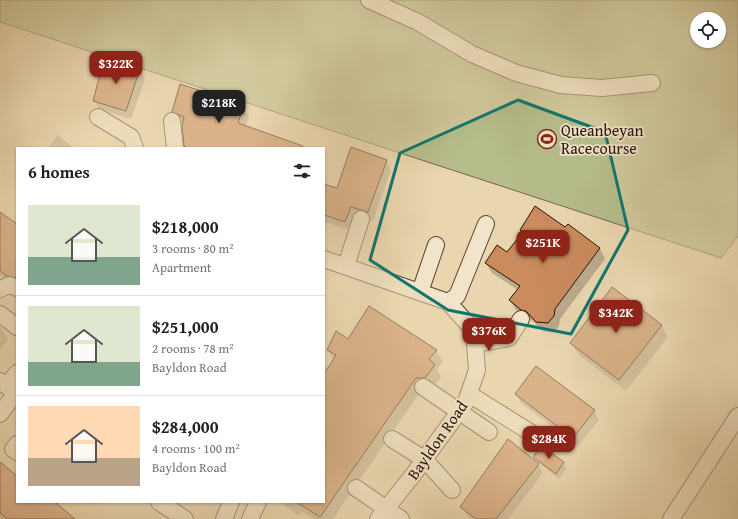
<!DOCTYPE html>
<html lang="en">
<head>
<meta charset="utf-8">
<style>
  :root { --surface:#fff; --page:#f6f6f6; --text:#202124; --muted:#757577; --line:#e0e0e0; --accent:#8f2418 }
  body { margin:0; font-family:"Gentium Book Plus",serif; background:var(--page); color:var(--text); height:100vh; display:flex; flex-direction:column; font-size:15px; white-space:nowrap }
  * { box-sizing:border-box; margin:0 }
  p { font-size:13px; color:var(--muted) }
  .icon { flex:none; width:22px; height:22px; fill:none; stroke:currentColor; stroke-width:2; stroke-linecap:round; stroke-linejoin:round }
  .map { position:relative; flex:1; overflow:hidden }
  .panel { position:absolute; left:16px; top:147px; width:309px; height:356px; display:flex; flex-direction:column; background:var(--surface); border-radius:0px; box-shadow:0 1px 3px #0004 }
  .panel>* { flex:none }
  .fabs { position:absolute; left:690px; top:12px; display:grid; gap:8px }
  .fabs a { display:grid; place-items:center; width:36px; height:36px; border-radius:50%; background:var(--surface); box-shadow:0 1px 3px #0004; font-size:20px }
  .price { position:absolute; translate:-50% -34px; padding:0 9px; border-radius:8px; background:var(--accent); color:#fff; font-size:13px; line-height:26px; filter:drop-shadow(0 1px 2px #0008) }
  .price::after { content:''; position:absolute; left:50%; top:24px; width:12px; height:9px; margin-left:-6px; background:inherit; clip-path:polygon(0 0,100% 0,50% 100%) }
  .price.on { background:#222; color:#fff }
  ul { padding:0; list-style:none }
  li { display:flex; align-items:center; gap:12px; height:100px; padding:0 12px }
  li+li { border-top:1px solid var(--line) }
  li span { display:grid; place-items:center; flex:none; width:112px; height:80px; border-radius:0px; color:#555 }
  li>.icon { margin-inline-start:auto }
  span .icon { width:48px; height:48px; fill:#fffc; stroke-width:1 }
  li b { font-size:17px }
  h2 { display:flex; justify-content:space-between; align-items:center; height:48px; padding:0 12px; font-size:17px }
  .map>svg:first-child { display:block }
  .green { fill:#b5bd8b; stroke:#70684a; fill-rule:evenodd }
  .shadow { fill:#0003 }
  .building { fill:#ca8b5e; stroke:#2b1308 }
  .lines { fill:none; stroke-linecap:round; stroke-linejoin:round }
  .minor-casing { stroke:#5a4432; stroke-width:18 }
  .minor { stroke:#f1e4ca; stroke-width:16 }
  .marked { fill:none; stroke:#0f766e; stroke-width:3; stroke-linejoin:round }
  .labels { text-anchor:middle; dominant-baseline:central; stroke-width:3.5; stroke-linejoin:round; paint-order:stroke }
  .poi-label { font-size:16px; fill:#2b1308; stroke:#f1e4ca; text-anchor:start }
  .street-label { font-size:16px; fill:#2b1308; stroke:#f1e4ca }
</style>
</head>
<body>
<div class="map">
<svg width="738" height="519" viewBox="0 0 738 519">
  <rect width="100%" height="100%" fill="#e9d5ae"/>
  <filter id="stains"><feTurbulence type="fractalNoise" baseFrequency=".005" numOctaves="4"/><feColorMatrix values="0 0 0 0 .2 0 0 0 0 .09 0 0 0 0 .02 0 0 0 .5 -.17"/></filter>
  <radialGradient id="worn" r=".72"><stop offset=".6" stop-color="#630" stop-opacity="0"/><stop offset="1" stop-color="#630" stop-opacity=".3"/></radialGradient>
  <!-- green -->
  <path class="green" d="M 0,0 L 738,0 L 738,236 L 721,258 L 0,22 ZM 697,19 L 719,19 L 719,41 L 697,41 Z"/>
  <!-- shadow -->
  <g class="shadow">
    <path d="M 140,70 L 145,79 L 131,119 L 99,109 L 94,100 Z"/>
    <path d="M 243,106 L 249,116 L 245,127 L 304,148 L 186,148 L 184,124 L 179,122 L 173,112 Z"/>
    <path d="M 57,135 L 74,148 L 48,148 Z"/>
    <path d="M 386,161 L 391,170 L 373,221 L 356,215 L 350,230 L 324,222 L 324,189 L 338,189 Z"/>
    <path d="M 0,213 L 17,225 L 17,287 L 0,276 Z"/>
    <path d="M 568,226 L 600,249 L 605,259 L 560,319 L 559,326 L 554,333 L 543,332 L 533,321 L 527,319 L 516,310 L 510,300 L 518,290 L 492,273 L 486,263 L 507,253 L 523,234 L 521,230 L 566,228 Z"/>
    <path d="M 661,325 L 668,337 L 626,391 L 578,354 L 571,343 Z"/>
    <path d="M 0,327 L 8,339 L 0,350 Z"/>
    <path d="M 349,340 L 436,350 L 443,362 L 437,369 L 441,377 L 432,389 L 422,389 L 333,519 L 313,519 L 302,512 L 298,515 L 280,502 L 324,502 L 324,376 L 334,361 L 328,350 Z"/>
    <path d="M 516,394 L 594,411 L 599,420 L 578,446 L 521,403 Z"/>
    <path d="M 535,457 L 563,463 L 567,468 L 559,479 L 538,462 Z"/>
    <path d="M 0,464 L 17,478 L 17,502 L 52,502 L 71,519 L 0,519 Z"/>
    <path d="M 538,465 L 543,473 L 508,519 L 471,519 L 467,515 L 462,507 Z"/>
  </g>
  <!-- building -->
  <g class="building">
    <path d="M 104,59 L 140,69 L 126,111 L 93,101 Z"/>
    <path d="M 180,84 L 244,105 L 238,123 L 303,146 L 302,148 L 187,148 L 184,146 L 182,126 L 184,117 L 172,112 Z"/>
    <path d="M 351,147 L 387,160 L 368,212 L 351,207 L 345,222 L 324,215 L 324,184 L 337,188 Z"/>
    <path d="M 535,206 L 565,227 L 568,224 L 600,248 L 555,309 L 554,316 L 548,323 L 536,322 L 526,311 L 521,310 L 509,300 L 520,286 L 485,263 L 497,245 L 507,252 L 523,232 L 520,230 Z"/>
    <path d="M 0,212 L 17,224 L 17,278 L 7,276 L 0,271 Z"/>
    <path d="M 612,287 L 662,325 L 619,380 L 570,343 Z"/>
    <path d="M 369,306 L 437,350 L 429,359 L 435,365 L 425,378 L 416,378 L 320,517 L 296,502 L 324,502 L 324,374 L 336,355 L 327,350 L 336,331 L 348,339 Z"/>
    <path d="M 536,366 L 595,410 L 573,438 L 515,394 Z"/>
    <path d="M 508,439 L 539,464 L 496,519 L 476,519 L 460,507 Z"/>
    <path d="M 541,446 L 564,462 L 556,474 L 533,457 Z"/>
    <path d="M 0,462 L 17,476 L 17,502 L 55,502 L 75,519 L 8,519 L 0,513 Z"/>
  </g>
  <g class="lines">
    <!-- minor casing -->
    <g class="minor-casing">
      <g id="minor">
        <path d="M 369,0 L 418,22 L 472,54 L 516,73 L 561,85 L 602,88 L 652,83"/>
        <path d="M 98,117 L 131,137 L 135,148"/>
        <path d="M 172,121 L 175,148"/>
        <path d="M 324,259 L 448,302 L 474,331 L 477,370 L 466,402 L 413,475 L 378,519"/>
        <path d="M 346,266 L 361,219"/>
        <path d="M 0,289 L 10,285 L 17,288"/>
        <path d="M 420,292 L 436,245"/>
        <path d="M 448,302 L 457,296 L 486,224"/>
        <path d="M 0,314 L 17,327"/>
        <path d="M 475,344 L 509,338 L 521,319"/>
        <path d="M 0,381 L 17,394"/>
        <path d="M 7,386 L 17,373"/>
        <path d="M 423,387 L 489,432"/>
        <path d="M 469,394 L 536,436"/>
        <path d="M 0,414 L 16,393"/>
        <path d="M 392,439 L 424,459 L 452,490"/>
        <path d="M 17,444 L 13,449 L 17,452"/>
        <path d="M 356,488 L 401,519"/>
        <path d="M 159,502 L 185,519"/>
        <path d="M 224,519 L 231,502"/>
        <path d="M 250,519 L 258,502"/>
        <path d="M 671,519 L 738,416"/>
      </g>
    </g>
    <!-- minor -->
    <use href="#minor" class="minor"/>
  </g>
  <!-- marked area -->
  <path d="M0 0H738V519H0ZM 518,100 L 605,132 L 628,230 L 571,334 L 448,310 L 370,260 L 400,153 Z" fill="#e9d5ae" fill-opacity=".55" fill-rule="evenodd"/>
  <path class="marked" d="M 518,100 L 605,132 L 628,230 L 571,334 L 448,310 L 370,260 L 400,153 Z"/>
  <!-- icons -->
  <defs>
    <g id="stadium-ring" transform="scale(1)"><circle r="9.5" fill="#f1e4ca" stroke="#8f2418" stroke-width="1.5"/><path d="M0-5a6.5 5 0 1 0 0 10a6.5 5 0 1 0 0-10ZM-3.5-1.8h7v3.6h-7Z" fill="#8f2418"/></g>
  </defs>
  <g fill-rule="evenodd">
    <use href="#stadium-ring" x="547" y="139"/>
  </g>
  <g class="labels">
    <!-- poi labels -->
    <g class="poi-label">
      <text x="561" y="130">Queanbeyan<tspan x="561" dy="18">Racecourse</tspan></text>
    </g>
    <!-- street labels -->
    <g class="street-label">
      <text transform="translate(437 440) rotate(-55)">Bayldon Road</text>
    </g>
  </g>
  <rect width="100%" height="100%" filter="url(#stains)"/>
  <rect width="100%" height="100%" fill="url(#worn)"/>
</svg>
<div class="fabs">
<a><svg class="icon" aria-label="locate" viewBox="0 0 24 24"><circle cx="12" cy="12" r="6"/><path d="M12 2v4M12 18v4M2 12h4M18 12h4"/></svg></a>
</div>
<b class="price" style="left:116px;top:85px">$322K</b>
<b class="price on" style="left:219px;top:124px">$218K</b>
<b class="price" style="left:543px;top:264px">$251K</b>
<b class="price" style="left:616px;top:334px">$342K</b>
<b class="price" style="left:489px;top:352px">$376K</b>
<b class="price" style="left:549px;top:460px">$284K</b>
<section class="panel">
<h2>6 homes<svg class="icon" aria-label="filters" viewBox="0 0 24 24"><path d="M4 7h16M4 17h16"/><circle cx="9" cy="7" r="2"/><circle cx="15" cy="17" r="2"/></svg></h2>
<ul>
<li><span style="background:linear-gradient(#dfe7d0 65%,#7fa58c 0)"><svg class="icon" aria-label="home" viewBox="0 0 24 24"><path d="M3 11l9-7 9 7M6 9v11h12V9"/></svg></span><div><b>$218,000</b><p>3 rooms · 80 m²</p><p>Apartment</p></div></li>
<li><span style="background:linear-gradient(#dfe7d0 70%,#7fa58c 0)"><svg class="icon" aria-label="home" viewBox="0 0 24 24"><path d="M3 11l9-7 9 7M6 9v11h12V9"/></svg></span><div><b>$251,000</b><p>2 rooms · 78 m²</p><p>Bayldon Road</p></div></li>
<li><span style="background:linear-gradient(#ffd9b3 65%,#b9a48a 0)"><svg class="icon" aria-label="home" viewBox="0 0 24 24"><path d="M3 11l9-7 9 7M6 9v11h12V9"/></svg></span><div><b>$284,000</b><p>4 rooms · 100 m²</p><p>Bayldon Road</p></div></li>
</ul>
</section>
</div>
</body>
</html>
